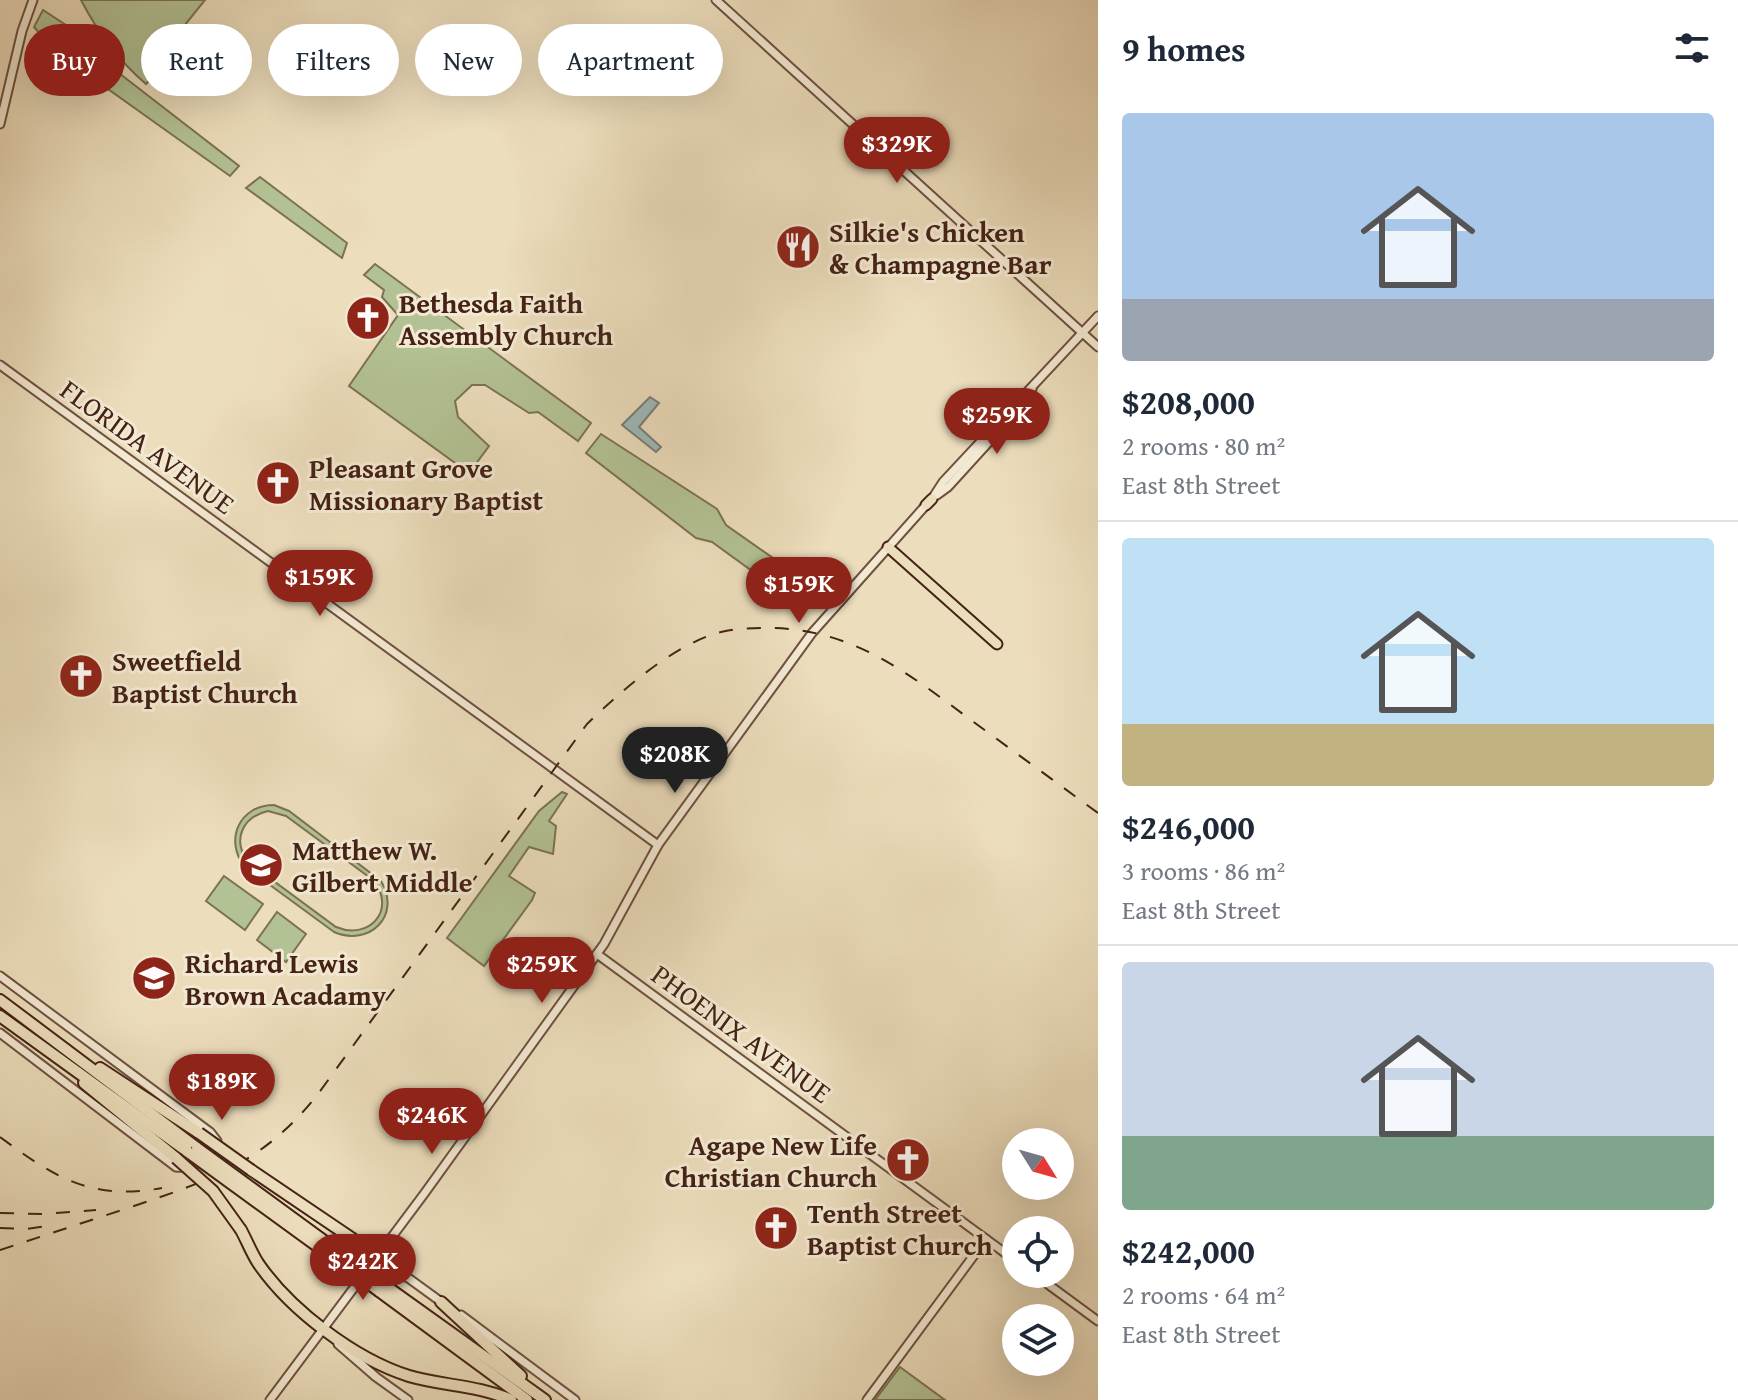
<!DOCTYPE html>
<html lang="en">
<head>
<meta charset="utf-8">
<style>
  :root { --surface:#fff; --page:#f2f2f3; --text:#1f2937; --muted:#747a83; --line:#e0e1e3; --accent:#8f2418 }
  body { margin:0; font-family:"Gentium Book Plus",serif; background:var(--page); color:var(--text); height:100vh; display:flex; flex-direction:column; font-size:30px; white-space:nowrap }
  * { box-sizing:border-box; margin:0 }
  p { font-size:26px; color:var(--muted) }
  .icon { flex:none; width:44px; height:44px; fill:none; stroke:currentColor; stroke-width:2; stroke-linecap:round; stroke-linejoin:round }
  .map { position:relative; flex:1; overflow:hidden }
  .panel { display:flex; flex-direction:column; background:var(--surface); width:640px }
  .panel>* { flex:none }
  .top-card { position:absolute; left:24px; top:24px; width:760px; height:72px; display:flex; gap:16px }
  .needle { width:52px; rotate:127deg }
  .tools { position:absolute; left:1002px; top:1128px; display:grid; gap:16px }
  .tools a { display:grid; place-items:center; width:72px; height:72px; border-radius:50%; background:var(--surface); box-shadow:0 8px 32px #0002; font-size:40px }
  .price { position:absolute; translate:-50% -68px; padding:0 18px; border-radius:28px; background:var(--accent); color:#fff; font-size:26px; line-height:52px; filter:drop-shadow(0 2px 4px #0008) }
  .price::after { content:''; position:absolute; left:50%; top:48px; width:24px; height:18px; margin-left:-12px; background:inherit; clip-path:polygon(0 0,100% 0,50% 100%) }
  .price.on { background:#222; color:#fff }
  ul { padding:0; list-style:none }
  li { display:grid; align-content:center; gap:16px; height:424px; padding:0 24px }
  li+li { border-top:2px solid var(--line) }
  li span { display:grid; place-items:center; height:248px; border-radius:8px; color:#555 }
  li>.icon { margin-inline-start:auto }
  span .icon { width:144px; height:144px; fill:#fffc; stroke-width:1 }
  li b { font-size:34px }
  h2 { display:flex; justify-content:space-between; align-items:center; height:96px; padding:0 24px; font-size:34px }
  .chip { padding:0 28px; border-radius:36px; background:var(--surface); box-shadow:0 8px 32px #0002; font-size:28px; line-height:72px }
  .chip.on { background:var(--accent); color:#fff }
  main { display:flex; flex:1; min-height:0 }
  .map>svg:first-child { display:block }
  .green { fill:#b3c294; stroke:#7c7254; stroke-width:2; fill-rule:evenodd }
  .water { fill:#9cbaba; stroke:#797d78; stroke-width:2 }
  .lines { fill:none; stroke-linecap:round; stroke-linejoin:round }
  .minor-casing { stroke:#6e513f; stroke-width:11 }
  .major-casing { stroke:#442215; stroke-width:13 }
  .highway-casing { stroke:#442215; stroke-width:14 }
  .minor { stroke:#f3e9d3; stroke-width:7 }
  .major { stroke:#ecddbc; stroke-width:9 }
  .highway { stroke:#ecddbc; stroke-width:10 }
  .rail { stroke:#442215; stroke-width:2; stroke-dasharray:14 14; stroke-linecap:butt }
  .highway-bridge-casing { stroke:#442215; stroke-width:14; stroke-linecap:butt }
  .highway-bridge { stroke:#ecddbc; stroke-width:10 }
  .labels { text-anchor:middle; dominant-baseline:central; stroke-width:6; stroke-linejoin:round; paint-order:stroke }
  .poi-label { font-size:28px; font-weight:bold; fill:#442215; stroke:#f3e9d3; text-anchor:start }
  .street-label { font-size:28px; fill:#442215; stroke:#f3e9d3 }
</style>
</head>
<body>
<main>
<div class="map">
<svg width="1098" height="1400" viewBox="0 0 1098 1400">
  <rect width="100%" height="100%" fill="#ecddbc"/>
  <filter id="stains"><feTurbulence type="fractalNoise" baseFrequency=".0025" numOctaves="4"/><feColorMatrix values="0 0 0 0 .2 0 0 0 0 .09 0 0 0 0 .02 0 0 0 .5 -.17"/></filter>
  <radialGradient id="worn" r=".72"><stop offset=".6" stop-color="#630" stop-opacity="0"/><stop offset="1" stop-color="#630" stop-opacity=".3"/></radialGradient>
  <!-- green -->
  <g class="green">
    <path d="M 81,0 L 205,0 L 184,26 L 190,34 L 146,84 C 119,61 97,31 81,0 Z"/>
    <path d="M 43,10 L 66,25 L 57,38 L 67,49 L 97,66 L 106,63 L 239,166 L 230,176 L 56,52 L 34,27 Z"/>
    <path d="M 260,177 L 347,243 L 342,258 L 246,188 Z"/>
    <path d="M 375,264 L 591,423 L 578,441 L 538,412 L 529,413 L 485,385 L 472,385 L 455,401 L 458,417 L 489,446 L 469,473 L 349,386 L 398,315 L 382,297 L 384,290 L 364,275 Z"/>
    <path d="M 601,434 L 717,509 L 726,525 L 817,589 L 813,600 L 800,599 L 781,587 L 778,590 L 712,542 L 696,538 L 586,453 Z"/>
    <path d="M 562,792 L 567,794 L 549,821 L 556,826 L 553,854 L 529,847 L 509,876 L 535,893 L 532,900 L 484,966 L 447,938 L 539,811 Z"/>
    <path d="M 274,805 L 289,811 L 381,881 C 402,916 369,947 334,932 L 244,866 C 224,839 240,805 274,805 ZM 268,811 L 286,816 L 373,880 C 397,909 370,941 336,927 L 248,862 C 232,840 242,817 268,811 Z"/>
    <path d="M 224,876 L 263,904 L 245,930 L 206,901 Z"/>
    <path d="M 277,912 L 306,934 L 286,962 L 257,940 Z"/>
    <path d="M 900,1367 L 945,1400 L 875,1400 Z"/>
  </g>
  <!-- water -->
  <path class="water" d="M 650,397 L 659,403 L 639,427 L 661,447 L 656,452 L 622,425 Z"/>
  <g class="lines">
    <!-- minor casing -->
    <g class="minor-casing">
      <g id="minor">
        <path d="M 716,0 L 1098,347"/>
        <path d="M 0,124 L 22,31 L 33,0"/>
        <path d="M 0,365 L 658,845"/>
        <path d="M 937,495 L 948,487 L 1028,399 L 1032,389"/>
        <path d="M 932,499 L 943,482 L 1098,316"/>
        <path d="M 597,954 L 1016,1261"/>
        <path d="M 0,976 L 210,1132 L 217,1141 L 217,1148 C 209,1160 190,1169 176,1167 L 0,1033"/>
        <path d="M 378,1256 L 444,1304"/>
        <path d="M 1034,1274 L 1098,1321"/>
        <path d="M 461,1315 L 575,1400"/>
        <path d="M 338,1344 L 376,1377 L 408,1400"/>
        <path d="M 270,1400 L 424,1194 L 581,976 L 604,944 L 658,845 L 812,633 L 926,505"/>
        <path d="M 867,1400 L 986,1239"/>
      </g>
    </g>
    <!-- major casing -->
    <g class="major-casing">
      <g id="major">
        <path d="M 926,505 L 932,499"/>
        <path d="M 888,547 L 997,644"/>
      </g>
    </g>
    <!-- highway casing -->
    <g class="highway-casing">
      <g id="highway">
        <path d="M 0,1000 L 197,1148"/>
        <path d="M 0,1016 L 188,1152"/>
        <path d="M 100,1068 L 199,1133"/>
        <path d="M 84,1083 L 176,1158"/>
        <path d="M 251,1170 L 378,1256"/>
        <path d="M 241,1230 C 247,1241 251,1252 258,1263 C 290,1310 355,1359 409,1376 C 443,1386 478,1385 511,1400"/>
        <path d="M 383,1284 L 545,1400"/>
        <path d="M 379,1291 L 527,1400"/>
        <path d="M 441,1302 L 521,1376"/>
      </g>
    </g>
    <!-- minor -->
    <use href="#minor" class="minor"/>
    <!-- major -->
    <use href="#major" class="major"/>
    <!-- highway -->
    <use href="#highway" class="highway"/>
    <!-- rail -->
    <g class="rail">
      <path d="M 0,1137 C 54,1177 91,1201 162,1188"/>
      <path d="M 0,1213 L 42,1214 L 96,1210"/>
      <path d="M 0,1228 L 26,1229 L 48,1226"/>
      <path d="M 0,1250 C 43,1236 85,1222 128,1208 C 208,1181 263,1164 318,1094 L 587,724 C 621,691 674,644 721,632 C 737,628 754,628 770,628 C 855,629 910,675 975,723 C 1016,753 1057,783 1098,813"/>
    </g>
    <!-- highway-bridge casing -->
    <g class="highway-bridge-casing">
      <g id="highway-bridge">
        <path d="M 199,1133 L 251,1170"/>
        <path d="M 197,1148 L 383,1284"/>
        <path d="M 188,1152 L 379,1291"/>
        <path d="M 176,1158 L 213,1191 L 241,1230"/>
      </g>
    </g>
    <!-- highway-bridge -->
    <use href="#highway-bridge" class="highway-bridge"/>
  </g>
  <!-- icons -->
  <defs>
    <g id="restaurant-disc" transform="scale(2.3)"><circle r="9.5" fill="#8f2418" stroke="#f3e9d3"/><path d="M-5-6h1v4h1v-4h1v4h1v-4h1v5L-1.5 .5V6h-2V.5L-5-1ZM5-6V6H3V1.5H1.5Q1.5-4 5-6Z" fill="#fff"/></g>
    <g id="church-disc" transform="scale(2.3)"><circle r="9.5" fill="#8f2418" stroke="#f3e9d3"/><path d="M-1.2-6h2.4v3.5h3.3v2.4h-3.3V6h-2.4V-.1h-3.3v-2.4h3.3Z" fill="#fff"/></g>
    <g id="school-disc" transform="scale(2.3)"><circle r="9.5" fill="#8f2418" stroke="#f3e9d3"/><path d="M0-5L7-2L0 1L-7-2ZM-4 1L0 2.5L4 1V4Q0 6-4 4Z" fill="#fff"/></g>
  </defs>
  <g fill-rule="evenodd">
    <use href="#restaurant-disc" x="798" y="247"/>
    <use href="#church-disc" x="368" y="318"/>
    <use href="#church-disc" x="278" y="483"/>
    <use href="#church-disc" x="81" y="676"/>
    <use href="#school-disc" x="261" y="865"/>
    <use href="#school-disc" x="154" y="978"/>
    <use href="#church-disc" x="908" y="1160"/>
    <use href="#church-disc" x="776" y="1228"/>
  </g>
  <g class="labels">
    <!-- poi labels -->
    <g class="poi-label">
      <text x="829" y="231">Silkie's Chicken<tspan x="829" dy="32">&amp; Champagne Bar</tspan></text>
      <text x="399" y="302">Bethesda Faith<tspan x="399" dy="32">Assembly Church</tspan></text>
      <text x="309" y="467">Pleasant Grove<tspan x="309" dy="32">Missionary Baptist</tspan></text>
      <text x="112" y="660">Sweetfield<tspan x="112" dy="32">Baptist Church</tspan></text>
      <text x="292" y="849">Matthew W.<tspan x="292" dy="32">Gilbert Middle</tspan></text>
      <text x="185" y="962">Richard Lewis<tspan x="185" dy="32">Brown Acadamy</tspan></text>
      <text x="877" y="1144" text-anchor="end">Agape New Life<tspan x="877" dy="32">Christian Church</tspan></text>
      <text x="807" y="1212">Tenth Street<tspan x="807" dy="32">Baptist Church</tspan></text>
    </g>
    <!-- street labels -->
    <g class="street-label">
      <text transform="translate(148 446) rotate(36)">FLORIDA AVENUE</text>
      <text transform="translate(742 1033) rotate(36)">PHOENIX AVENUE</text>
    </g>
  </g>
  <rect width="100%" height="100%" filter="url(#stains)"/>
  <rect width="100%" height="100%" fill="url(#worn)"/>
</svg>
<div class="tools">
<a><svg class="needle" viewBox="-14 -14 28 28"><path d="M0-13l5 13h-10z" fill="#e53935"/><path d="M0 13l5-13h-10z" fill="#747a83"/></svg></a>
<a><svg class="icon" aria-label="locate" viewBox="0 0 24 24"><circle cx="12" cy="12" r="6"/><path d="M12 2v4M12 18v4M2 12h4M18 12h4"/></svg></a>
<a><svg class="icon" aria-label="layers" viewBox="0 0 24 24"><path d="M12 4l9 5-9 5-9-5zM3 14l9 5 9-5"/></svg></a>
</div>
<b class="price" style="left:897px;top:185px">$329K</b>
<b class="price" style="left:997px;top:456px">$259K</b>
<b class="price" style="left:320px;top:618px">$159K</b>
<b class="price" style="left:799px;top:625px">$159K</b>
<b class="price on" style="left:675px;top:795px">$208K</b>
<b class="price" style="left:542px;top:1005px">$259K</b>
<b class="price" style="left:222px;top:1122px">$189K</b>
<b class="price" style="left:432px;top:1156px">$246K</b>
<b class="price" style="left:363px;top:1302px">$242K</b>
<div class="top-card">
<a class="chip on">Buy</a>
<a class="chip">Rent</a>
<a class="chip">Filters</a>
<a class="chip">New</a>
<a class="chip">Apartment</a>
</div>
</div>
<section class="panel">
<h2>9 homes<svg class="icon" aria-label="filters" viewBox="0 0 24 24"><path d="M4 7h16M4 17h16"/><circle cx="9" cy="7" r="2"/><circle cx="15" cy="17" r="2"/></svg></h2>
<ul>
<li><span style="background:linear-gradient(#a9c7e8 75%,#9aa5b1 0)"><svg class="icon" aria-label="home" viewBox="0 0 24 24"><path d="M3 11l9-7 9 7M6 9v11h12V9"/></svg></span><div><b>$208,000</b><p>2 rooms · 80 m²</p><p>East 8th Street</p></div></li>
<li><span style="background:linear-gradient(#bfe0f5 75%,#c2b280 0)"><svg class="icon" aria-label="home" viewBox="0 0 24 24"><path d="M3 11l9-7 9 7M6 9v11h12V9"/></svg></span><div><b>$246,000</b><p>3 rooms · 86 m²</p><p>East 8th Street</p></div></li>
<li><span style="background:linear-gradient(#c9d6e8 70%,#7fa58c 0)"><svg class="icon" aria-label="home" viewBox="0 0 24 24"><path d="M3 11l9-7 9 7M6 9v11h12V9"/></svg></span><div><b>$242,000</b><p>2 rooms · 64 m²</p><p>East 8th Street</p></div></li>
</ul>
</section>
</main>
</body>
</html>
